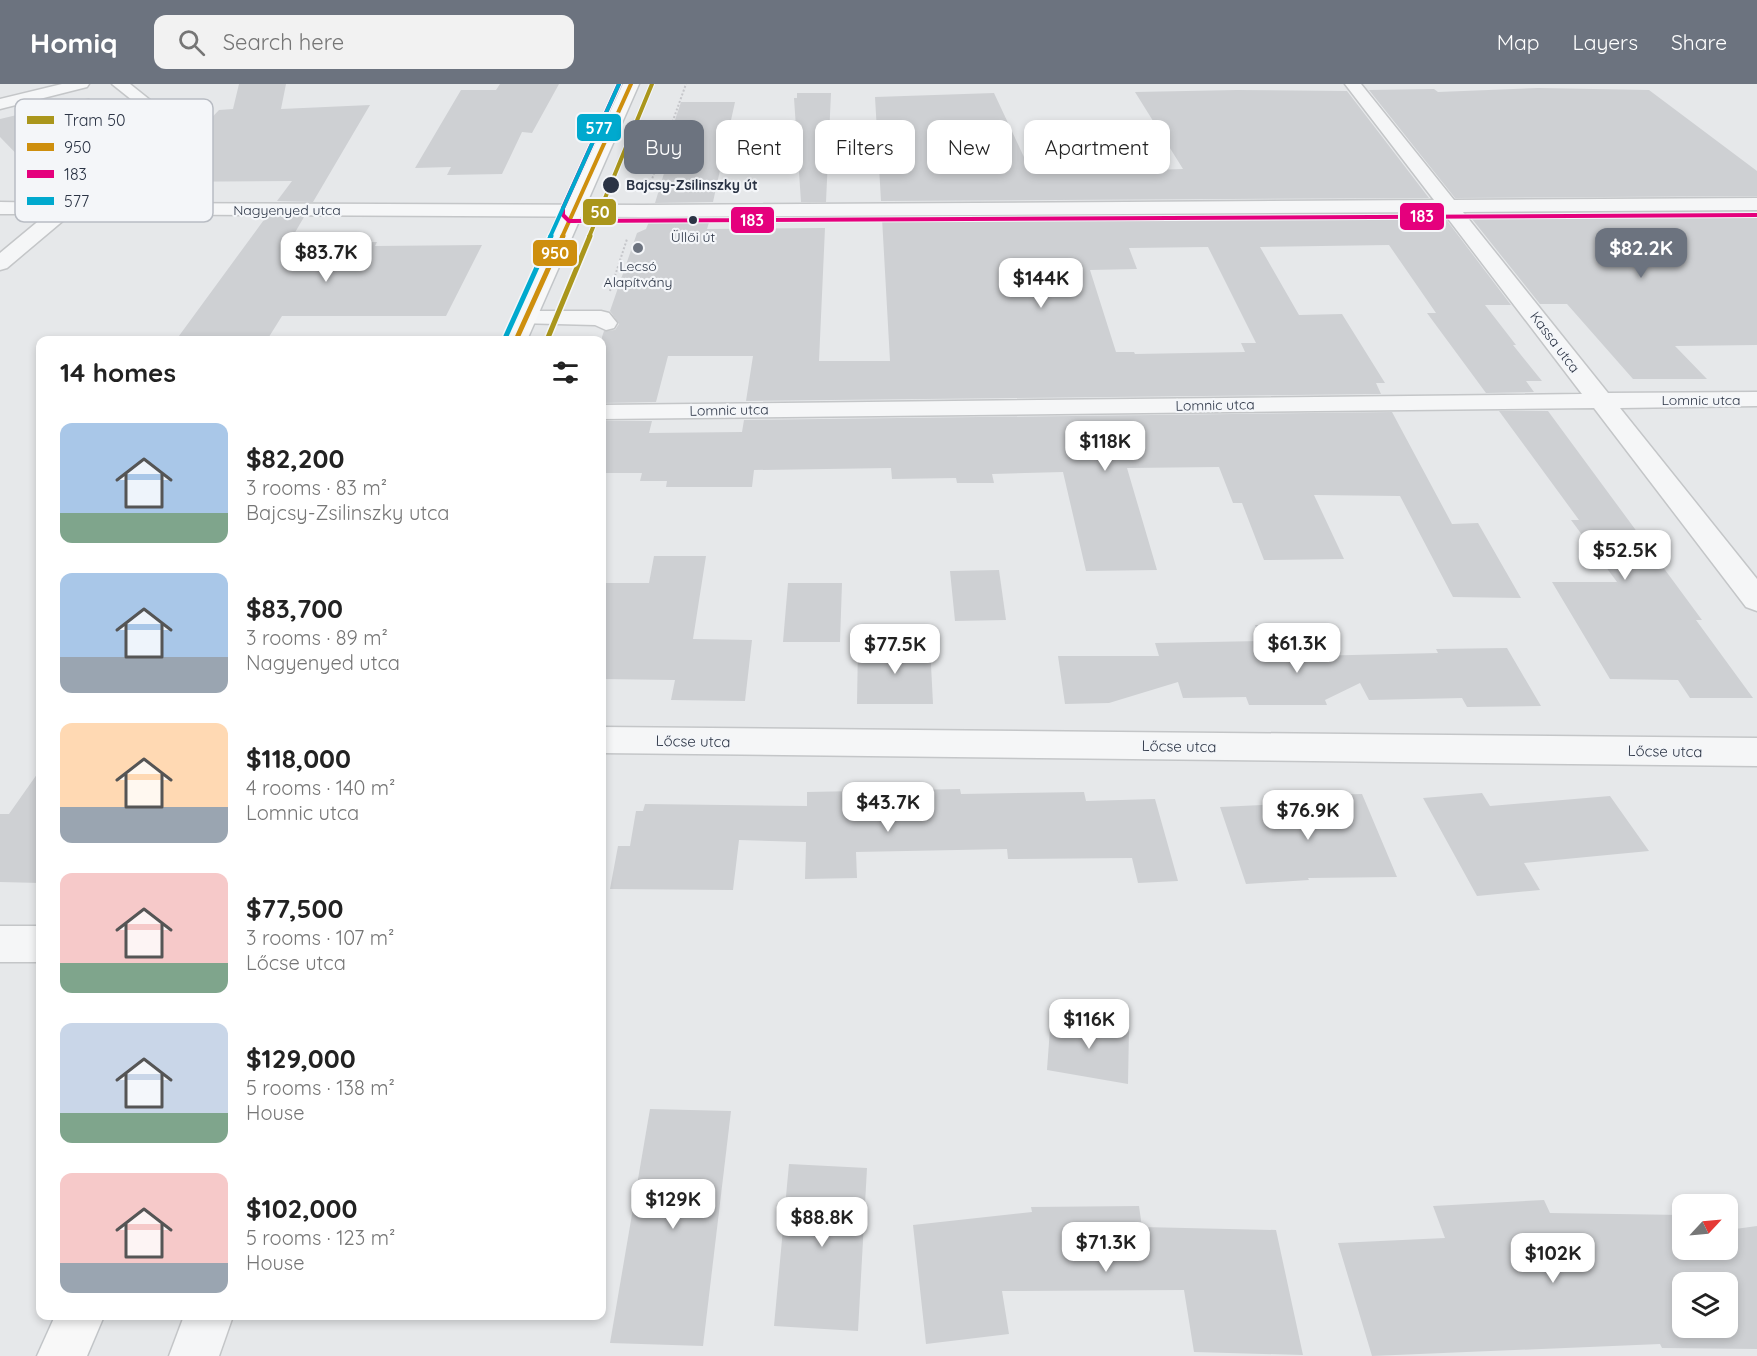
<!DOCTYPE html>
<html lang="en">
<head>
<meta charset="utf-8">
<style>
  :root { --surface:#fff; --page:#f2f2f2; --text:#222; --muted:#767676; --accent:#6c737f }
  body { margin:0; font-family:Quicksand,sans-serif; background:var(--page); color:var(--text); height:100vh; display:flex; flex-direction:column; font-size:22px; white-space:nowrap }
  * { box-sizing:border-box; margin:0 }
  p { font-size:20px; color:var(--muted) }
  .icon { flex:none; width:33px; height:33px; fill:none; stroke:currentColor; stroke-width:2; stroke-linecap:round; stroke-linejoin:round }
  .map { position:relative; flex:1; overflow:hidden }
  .drawer { position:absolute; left:36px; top:252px; width:570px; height:984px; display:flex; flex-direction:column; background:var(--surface); border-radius:12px; box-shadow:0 3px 9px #0003 }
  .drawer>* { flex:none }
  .top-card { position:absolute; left:624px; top:36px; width:570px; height:54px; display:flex; gap:12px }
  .needle { width:39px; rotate:64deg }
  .controls { position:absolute; left:1672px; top:1110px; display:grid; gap:12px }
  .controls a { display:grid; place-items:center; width:66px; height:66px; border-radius:12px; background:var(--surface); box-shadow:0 3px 9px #0003; font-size:30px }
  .price { position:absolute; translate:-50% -51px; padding:0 14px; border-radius:12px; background:#fff; color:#222; font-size:20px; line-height:39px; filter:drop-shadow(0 2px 3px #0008) }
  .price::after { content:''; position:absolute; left:50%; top:36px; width:18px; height:14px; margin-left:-9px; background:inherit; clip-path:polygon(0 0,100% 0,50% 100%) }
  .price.active { background:var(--accent); color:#fff }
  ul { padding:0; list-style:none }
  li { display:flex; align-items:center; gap:18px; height:150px; padding:0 24px }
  li span { display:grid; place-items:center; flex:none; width:168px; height:120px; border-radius:12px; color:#555 }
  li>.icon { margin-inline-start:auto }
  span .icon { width:72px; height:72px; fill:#fffc; stroke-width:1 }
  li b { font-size:26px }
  h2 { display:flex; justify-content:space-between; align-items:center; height:72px; padding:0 24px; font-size:26px }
  .tag { padding:0 21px; border-radius:12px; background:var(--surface); box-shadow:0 3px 9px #0003; font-size:21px; line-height:54px }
  .tag.active { background:var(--accent); color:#fff }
  header { display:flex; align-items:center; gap:36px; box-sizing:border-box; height:84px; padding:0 30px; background:var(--accent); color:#fff }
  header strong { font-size:28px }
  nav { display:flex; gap:33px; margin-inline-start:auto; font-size:21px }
  .search { width:420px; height:54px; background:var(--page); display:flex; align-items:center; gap:15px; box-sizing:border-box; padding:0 21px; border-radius:12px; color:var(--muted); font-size:22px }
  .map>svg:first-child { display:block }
  .building { fill:#ced0d3; fill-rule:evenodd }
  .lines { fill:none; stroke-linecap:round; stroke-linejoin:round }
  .minor-casing { stroke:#c4c6c8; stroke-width:3 }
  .major-casing { stroke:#c2c5c8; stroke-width:3 }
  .path { stroke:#c5c6ca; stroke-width:2; stroke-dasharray:2 2; stroke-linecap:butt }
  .minor { fill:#f5f6f7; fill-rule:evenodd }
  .major { fill:#f8f8f8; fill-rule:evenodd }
  .bus-1-far1-casing { stroke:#f4f6f9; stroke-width:6 }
  .bus-1-casing { stroke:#f4f6f9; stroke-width:8 }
  .bus-2-casing { stroke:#f4f6f9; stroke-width:6 }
  .bus-3-far1-casing { stroke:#f4f6f9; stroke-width:6 }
  .bus-3-casing { stroke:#f4f6f9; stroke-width:8 }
  .bus-1-far1 { stroke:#ce8f0e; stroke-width:4 }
  .bus-1 { stroke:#ce8f0e; stroke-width:5 }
  .bus-2 { stroke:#e5007d; stroke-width:4 }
  .bus-3-far1 { stroke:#00a9ce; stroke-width:4 }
  .bus-3 { stroke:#00a9ce; stroke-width:5 }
  .tram-1-far1-casing { stroke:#f4f6f9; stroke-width:6 }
  .tram-1-casing { stroke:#f4f6f9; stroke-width:8 }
  .tram-1-far1 { stroke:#aa961c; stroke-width:4 }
  .tram-1 { stroke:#aa961c; stroke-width:5 }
  .stop-dot { fill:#2b3445; stroke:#f4f6f9; stroke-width:2 }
  .poi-dot { fill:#6c737f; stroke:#f4f6f9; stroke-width:2 }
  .labels { text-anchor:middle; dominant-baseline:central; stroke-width:4.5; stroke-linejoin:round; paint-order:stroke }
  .far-stop-label { font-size:14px; font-weight:bold; fill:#2b3445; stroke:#f4f6f9; text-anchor:start }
  .far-street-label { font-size:14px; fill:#2b3445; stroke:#f4f6f9 }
  .bus-label { font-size:14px; fill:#2b3445; stroke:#f4f6f9 }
  .far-poi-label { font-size:14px; fill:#2b3445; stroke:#f4f6f9 }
  .street-label { font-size:15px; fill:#2b3445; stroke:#f4f6f9 }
  .key { fill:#f4f6f9; stroke:#b8bcc3; stroke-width:1.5 }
  .key-label { font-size:16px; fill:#2b3445 }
  .line-badge { stroke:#f4f6f9; stroke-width:2 }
  .badge-label { font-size:16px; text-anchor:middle; font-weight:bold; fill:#fff }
</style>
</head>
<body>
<header>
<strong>Homiq</strong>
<div class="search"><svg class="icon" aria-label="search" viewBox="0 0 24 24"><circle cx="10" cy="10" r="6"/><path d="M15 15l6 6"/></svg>Search here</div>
<nav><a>Map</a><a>Layers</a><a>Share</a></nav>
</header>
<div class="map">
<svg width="1757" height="1272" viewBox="0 0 1757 1272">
  <rect width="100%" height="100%" fill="#e6e8ea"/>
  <!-- building -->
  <g class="building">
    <path d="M 239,0 L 286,0 L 281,25 L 370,21 L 313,118 L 277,117 L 292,97 L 151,98 L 157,91 L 114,91 L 140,66 L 161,87 L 219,26 L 233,25 Z"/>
    <path d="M 500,0 L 559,0 L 532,49 L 522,48 L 502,90 L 447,91 L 451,83 L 415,84 L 461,6 L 496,6 Z"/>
    <path d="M 1538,4 L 1649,6 L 1757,87 L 1757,112 L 1455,114 L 1369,6 L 1434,5 L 1438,8 Z"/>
    <path d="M 1237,6 L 1347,7 L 1429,114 L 881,117 L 875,13 L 994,9 L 1031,88 L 1047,89 L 1183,85 L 1135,8 Z"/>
    <path d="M 797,9 L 831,9 L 826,118 L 801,118 L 794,14 L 797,14 Z"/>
    <path d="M 89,14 L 127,53 L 87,91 L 37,91 L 0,53 L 0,35 Z"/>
    <path d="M 681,18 L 735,18 L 713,118 L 655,119 L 672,63 L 666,63 Z"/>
    <path d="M 1757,128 L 1757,261 L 1675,262 L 1707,295 L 1633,295 L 1567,220 L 1540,220 L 1468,130 Z"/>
    <path d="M 1442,130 L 1511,221 L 1485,221 L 1516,261 L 1513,261 L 1542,297 L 1526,297 L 1534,308 L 1486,309 L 1427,229 L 1436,229 L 1389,161 L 1260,163 L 1299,231 L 1342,230 L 1385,299 L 1376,299 L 1381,310 L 746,317 L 753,272 L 668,272 L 656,318 L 602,319 L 602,253 L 604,247 L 615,246 L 619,240 L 610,227 L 637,149 L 646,145 L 650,135 L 710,135 L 707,145 L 825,144 L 819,277 L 890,277 L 882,134 ZM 1208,163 L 1256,259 L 1241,259 L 1245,268 L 1135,270 L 1134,268 L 1116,268 L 1090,186 L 1137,185 L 1129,164 Z"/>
    <path d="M 266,133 L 304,133 L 290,157 L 298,156 L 296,159 L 377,158 L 375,162 L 482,161 L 446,232 L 282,232 L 267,256 L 176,256 Z"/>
    <path d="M 1499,327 L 1548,327 L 1702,536 L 1696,536 L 1753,614 L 1690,614 L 1678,596 L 1610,595 L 1552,498 L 1617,498 L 1571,436 L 1579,436 Z"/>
    <path d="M 1392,328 L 1452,440 L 1478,439 L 1521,514 L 1453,513 L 1400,412 L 1314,411 L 1344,475 L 1264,476 L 1242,419 L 1233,419 L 1219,383 L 1127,384 L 1157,486 L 1086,487 L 1063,388 L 992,390 L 994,399 L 957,399 L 956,394 L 892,395 L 891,384 L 754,386 L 752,403 L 666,403 L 667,397 L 640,397 L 642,389 L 602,389 L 602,337 L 652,337 L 649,349 L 742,348 L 744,336 Z"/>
    <path d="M 654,472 L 706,472 L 693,555 L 752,556 L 745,617 L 671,616 L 675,596 L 602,595 L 602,499 L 649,499 Z"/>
    <path d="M 999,486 L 1006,536 L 955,537 L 950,487 Z"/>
    <path d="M 788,499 L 842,499 L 840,558 L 783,558 Z"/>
    <path d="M 1255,541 L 1298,541 L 1309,572 L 1438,569 L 1436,565 L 1507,564 L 1541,622 L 1467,623 L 1462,614 L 1369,616 L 1360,599 L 1325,616 L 1327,621 L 1249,621 L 1246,613 L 1183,614 L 1178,598 L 1109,619 L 1065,620 L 1058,572 L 1159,572 L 1155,559 L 1261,557 Z"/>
    <path d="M 858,561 L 930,561 L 933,620 L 857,620 Z"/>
    <path d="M 40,686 L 40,799 L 0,798 L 0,730 L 9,730 Z"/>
    <path d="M 960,705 L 961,710 L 1084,708 L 1086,717 L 1155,715 L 1178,797 L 1138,799 L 1132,774 L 1008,775 L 1007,765 L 856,768 L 857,794 L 805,795 L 806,758 L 739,756 L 733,806 L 610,805 L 618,762 L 630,762 L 636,727 L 643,727 L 645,720 L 807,722 L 807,708 Z"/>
    <path d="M 1482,709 L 1490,722 L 1610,712 L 1649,767 L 1524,779 L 1540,806 L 1477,812 L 1423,714 Z"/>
    <path d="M 1362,710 L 1397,793 L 1308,794 L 1309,796 L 1246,800 L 1220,723 L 1322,718 L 1319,711 Z"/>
    <path d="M 1051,931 L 1129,945 L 1128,1000 L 1047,986 Z"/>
    <path d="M 650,1025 L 731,1027 L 703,1262 L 610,1259 Z"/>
    <path d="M 789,1080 L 867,1084 L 858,1247 L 774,1242 Z"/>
    <path d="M 1544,1116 L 1550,1129 L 1683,1131 L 1683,1166 L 1728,1166 L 1728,1146 L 1757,1142 L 1757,1265 L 1662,1264 L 1660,1260 L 1372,1272 L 1338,1159 L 1445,1154 L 1433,1122 ZM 1683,1198 L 1728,1198 L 1728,1244 L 1683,1244 Z"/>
    <path d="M 1139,1122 L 1142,1143 L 1276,1146 L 1303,1271 L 1194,1268 L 1184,1206 L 1002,1207 L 1009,1250 L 926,1260 L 913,1141 L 1032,1128 L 1031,1123 Z"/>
  </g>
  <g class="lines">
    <!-- minor casing -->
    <g class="minor-casing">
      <g id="minor">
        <path d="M 62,0 L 89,0 L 87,3 L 0,25 L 0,15 Z"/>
        <path d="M 112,0 L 130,0 L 170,32 L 83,119 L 643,121 L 1434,116 L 1345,0 L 1361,0 L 1454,116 L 1757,114 L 1757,126 L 1463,128 L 1608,309 L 1757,308 L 1757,322 L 1620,324 L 1757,495 L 1757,527 L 1746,523 L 1594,324 L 602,335 L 602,321 L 1582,310 L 1443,128 L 643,133 L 71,130 L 7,184 L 0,186 L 0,169 L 47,130 L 0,130 L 0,118 L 61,119 L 152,32 Z"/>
        <path d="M 526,227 L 601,227 L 609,229 L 617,239 L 614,244 L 606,246 L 595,241 L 518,239 L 515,234 L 518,229 Z"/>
        <path d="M 602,643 L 1757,654 L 1757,682 L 602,669 Z"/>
        <rect x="0" y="842" width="40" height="36"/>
        <path d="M 184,1232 L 233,1232 L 219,1272 L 169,1272 Z"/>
      </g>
    </g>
    <!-- major casing -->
    <g class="major-casing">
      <g id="major">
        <path d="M 623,0 L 639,0 L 527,256 L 505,256 Z"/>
        <path d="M 55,1232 L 104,1232 L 87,1272 L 37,1272 Z"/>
      </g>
    </g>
    <!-- path -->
    <g class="path">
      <path d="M 651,98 L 686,0"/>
      <path d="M 610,207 L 627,155"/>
    </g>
    <!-- minor -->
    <use href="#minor" class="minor"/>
    <!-- major -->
    <use href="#major" class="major"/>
    <!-- bus-1-far1 casing -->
    <g class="bus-1-far1-casing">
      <path id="bus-1-far1" d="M 562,153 L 631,0"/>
    </g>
    <!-- bus-1 casing -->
    <g class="bus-1-casing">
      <path id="bus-1" d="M 516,256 L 563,152"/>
    </g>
    <!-- bus-2 casing -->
    <g class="bus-2-casing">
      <path id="bus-2" d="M 619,0 L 563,124 L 563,131 L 569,137 L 1757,131"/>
    </g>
    <!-- bus-3-far1 casing -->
    <g class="bus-3-far1-casing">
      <path id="bus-3-far1" d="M 550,153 L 619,0"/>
    </g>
    <!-- bus-3 casing -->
    <g class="bus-3-casing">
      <path id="bus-3" d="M 506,252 L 551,152"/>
    </g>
    <!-- bus-1-far1 -->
    <use href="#bus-1-far1" class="bus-1-far1"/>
    <!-- bus-1 -->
    <use href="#bus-1" class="bus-1"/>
    <!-- bus-2 -->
    <use href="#bus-2" class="bus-2"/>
    <!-- bus-3-far1 -->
    <use href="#bus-3-far1" class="bus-3-far1"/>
    <!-- bus-3 -->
    <use href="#bus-3" class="bus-3"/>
    <!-- tram-1-far1 casing -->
    <g class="tram-1-far1-casing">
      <path id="tram-1-far1" d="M 589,153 L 652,0"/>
    </g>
    <!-- tram-1 casing -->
    <g class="tram-1-casing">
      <path id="tram-1" d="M 547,256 L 590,152"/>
    </g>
    <!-- tram-1-far1 -->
    <use href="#tram-1-far1" class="tram-1-far1"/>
    <!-- tram-1 -->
    <use href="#tram-1" class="tram-1"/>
  </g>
  <!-- markers -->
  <g class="stop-dot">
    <circle cx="611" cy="101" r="9"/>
    <circle cx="693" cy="136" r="5"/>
  </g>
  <circle class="poi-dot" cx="638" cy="164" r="6"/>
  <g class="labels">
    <!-- far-stop labels -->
    <g class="far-stop-label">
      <text x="626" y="101">Bajcsy-Zsilinszky út</text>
    </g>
    <!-- far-street labels -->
    <g class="far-street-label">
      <text x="287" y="126">Nagyenyed utca</text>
      <text transform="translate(1555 258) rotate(53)">Kassa utca</text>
      <text x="1701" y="316">Lomnic utca</text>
      <text transform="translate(1215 321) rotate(-1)">Lomnic utca</text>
      <text transform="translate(729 326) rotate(-1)">Lomnic utca</text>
    </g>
    <!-- bus labels -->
    <g class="bus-label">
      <text x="693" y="153">Üllői út</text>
    </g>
    <!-- far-poi labels -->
    <g class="far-poi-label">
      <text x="638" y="182">Lecsó<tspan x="638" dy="16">Alapítvány</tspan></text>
    </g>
    <!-- street labels -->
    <g class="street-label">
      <text transform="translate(693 657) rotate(1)">Lőcse utca</text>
      <text transform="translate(1179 662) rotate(1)">Lőcse utca</text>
      <text transform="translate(1665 667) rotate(1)">Lőcse utca</text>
    </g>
  </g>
  <!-- legend -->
  <rect x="15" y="15" width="198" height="123" rx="9" class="key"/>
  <rect x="27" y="32" width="27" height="8" fill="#aa961c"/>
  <rect x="27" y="59" width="27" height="8" fill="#ce8f0e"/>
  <rect x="27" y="86" width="27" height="8" fill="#e5007d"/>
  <rect x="27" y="113" width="27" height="8" fill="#00a9ce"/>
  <g class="key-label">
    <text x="64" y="42">Tram 50</text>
    <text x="64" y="69">950</text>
    <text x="64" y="96">183</text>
    <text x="64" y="123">577</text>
  </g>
  <g class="line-badge">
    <rect x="576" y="29" width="46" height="29" rx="6" fill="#00a9ce"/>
    <rect x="582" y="114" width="35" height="28" rx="6" fill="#aa961c"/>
    <rect x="1399" y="118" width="46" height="29" rx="6" fill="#e5007d"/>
    <rect x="730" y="122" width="45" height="28" rx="6" fill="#e5007d"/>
    <rect x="532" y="155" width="46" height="28" rx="6" fill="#ce8f0e"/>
  </g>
  <g class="badge-label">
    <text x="599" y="50">577</text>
    <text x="600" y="134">50</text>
    <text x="1422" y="138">183</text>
    <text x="752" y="142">183</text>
    <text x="555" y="175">950</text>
  </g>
</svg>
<div class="controls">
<a><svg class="needle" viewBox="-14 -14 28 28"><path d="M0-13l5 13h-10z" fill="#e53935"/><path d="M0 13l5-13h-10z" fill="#767676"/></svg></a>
<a><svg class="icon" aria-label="layers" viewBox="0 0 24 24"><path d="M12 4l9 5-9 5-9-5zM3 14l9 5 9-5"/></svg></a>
</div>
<b class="price active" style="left:1641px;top:195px">$82.2K</b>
<b class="price" style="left:326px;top:199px">$83.7K</b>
<b class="price" style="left:1041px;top:225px">$144K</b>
<b class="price" style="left:1105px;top:388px">$118K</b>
<b class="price" style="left:1625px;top:497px">$52.5K</b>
<b class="price" style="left:1297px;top:590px">$61.3K</b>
<b class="price" style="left:895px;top:591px">$77.5K</b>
<b class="price" style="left:888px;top:749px">$43.7K</b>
<b class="price" style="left:1308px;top:757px">$76.9K</b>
<b class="price" style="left:1089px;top:966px">$116K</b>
<b class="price" style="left:673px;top:1146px">$129K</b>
<b class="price" style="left:822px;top:1164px">$88.8K</b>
<b class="price" style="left:1106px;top:1189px">$71.3K</b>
<b class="price" style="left:1553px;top:1200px">$102K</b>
<div class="top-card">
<a class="tag active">Buy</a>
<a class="tag">Rent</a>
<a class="tag">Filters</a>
<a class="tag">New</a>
<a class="tag">Apartment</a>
</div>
<section class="drawer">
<h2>14 homes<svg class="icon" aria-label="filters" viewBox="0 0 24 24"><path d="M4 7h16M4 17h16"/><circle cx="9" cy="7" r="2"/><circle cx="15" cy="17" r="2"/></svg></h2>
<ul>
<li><span style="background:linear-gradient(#a9c7e8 75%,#7fa58c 0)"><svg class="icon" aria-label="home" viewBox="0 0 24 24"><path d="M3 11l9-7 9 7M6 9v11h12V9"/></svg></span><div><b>$82,200</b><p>3 rooms · 83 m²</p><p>Bajcsy-Zsilinszky utca</p></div></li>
<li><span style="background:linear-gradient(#a9c7e8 70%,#9aa5b1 0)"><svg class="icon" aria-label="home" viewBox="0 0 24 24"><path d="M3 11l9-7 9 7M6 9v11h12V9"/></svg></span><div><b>$83,700</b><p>3 rooms · 89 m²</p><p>Nagyenyed utca</p></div></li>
<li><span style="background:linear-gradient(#ffd9b3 70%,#9aa5b1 0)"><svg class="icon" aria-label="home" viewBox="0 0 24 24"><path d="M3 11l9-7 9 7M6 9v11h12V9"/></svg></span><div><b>$118,000</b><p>4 rooms · 140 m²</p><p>Lomnic utca</p></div></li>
<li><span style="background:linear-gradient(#f6c9c9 75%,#7fa58c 0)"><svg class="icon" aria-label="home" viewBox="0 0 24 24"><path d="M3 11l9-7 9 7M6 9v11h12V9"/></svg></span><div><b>$77,500</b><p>3 rooms · 107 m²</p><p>Lőcse utca</p></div></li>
<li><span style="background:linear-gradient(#c9d6e8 75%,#7fa58c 0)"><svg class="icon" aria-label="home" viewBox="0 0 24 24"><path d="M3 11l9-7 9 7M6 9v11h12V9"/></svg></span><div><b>$129,000</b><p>5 rooms · 138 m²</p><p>House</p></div></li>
<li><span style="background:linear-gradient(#f6c9c9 75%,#9aa5b1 0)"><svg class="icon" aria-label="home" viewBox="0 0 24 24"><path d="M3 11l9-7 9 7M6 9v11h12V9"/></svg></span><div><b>$102,000</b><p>5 rooms · 123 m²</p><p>House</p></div></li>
</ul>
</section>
</div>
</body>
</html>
